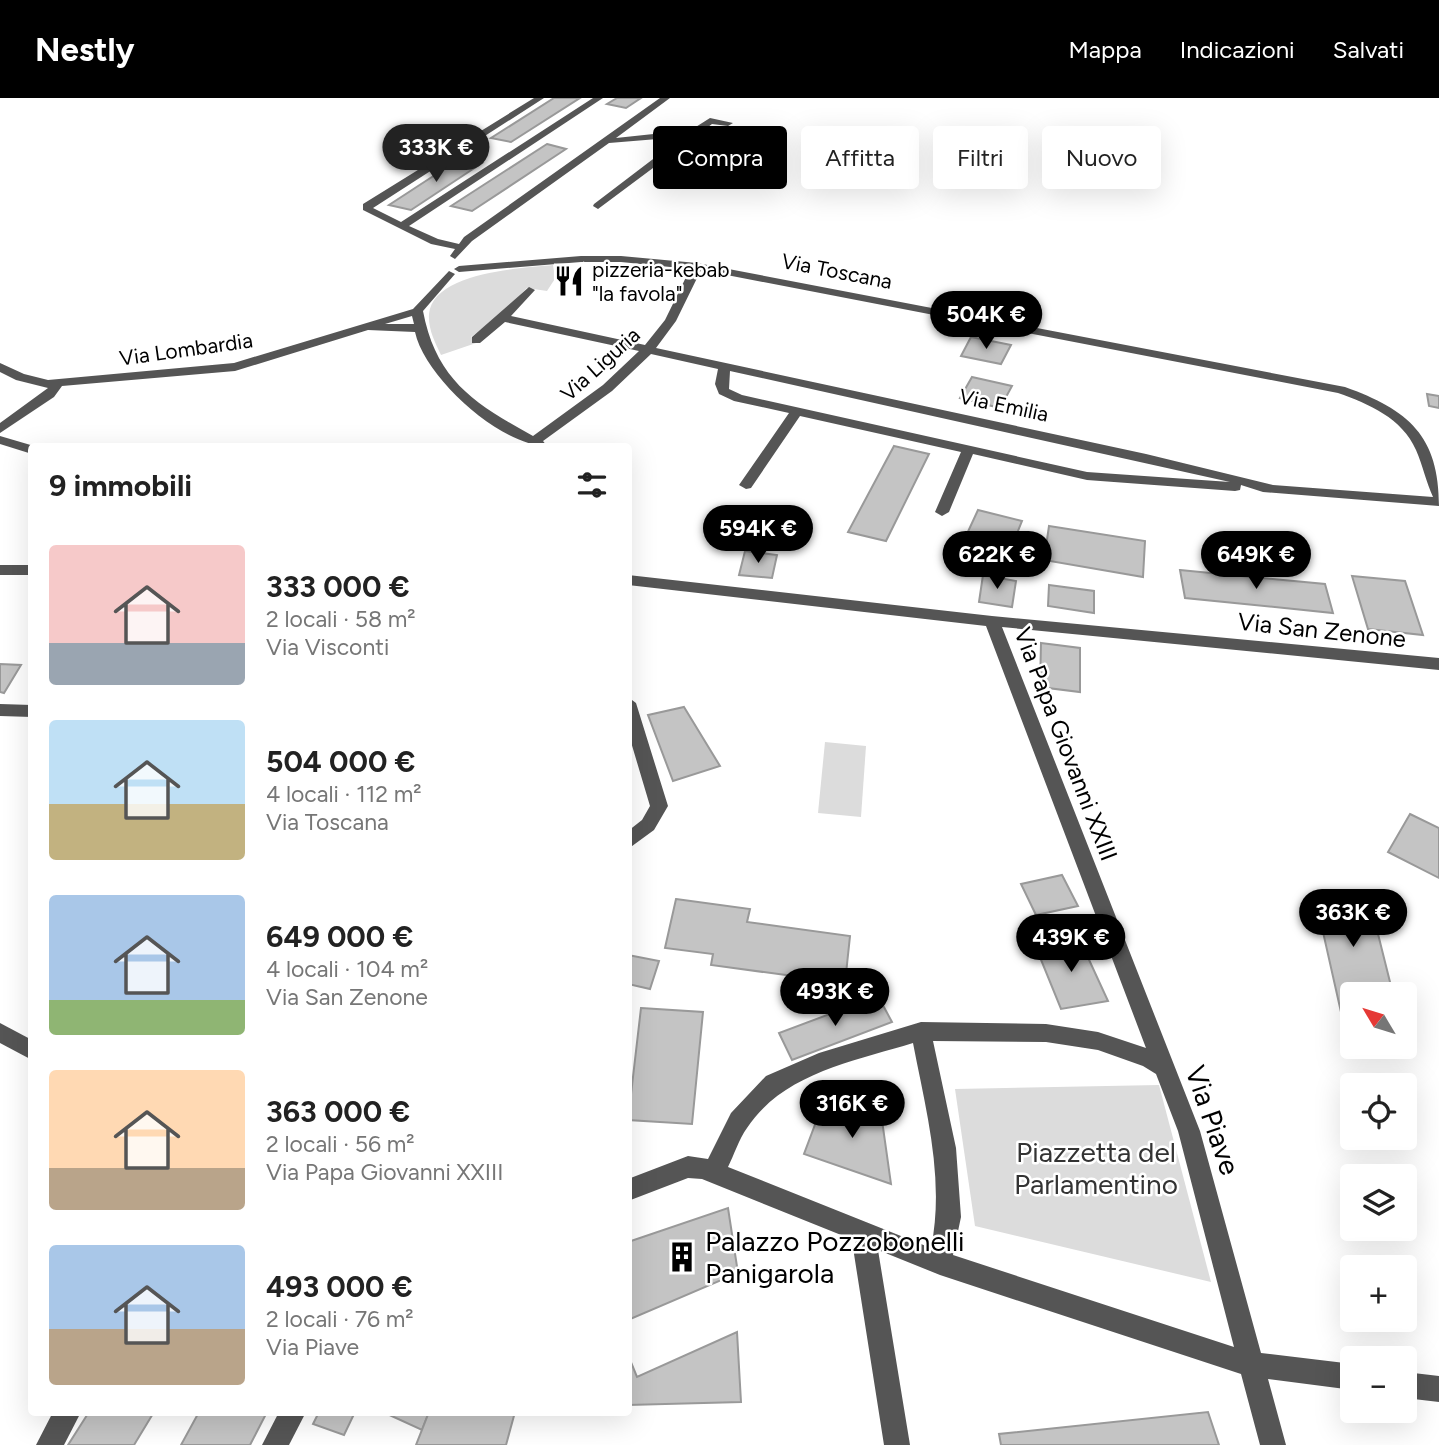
<!DOCTYPE html>
<html lang="it">
<head>
<meta charset="utf-8">
<style>
  :root { --surface:#fff; --page:#f2f2f2; --text:#222; --muted:#767676; --accent:#000 }
  body { margin:0; font-family:Figtree,sans-serif; background:var(--page); color:var(--text); height:100vh; display:flex; flex-direction:column; font-size:26px; white-space:nowrap }
  * { box-sizing:border-box; margin:0 }
  p { font-size:23px; color:var(--muted) }
  .icon { flex:none; width:38px; height:38px; fill:none; stroke:currentColor; stroke-width:2; stroke-linecap:round; stroke-linejoin:round }
  .map { position:relative; flex:1; overflow:hidden }
  .side { position:absolute; left:28px; top:345px; width:604px; height:973px; display:flex; flex-direction:column; background:var(--surface); border-radius:7px; box-shadow:0 7px 28px #0002 }
  .side>* { flex:none }
  .hud { position:absolute; left:653px; top:28px; width:665px; height:63px; display:flex; gap:14px }
  .needle { width:46px; rotate:308deg }
  .tools { position:absolute; left:1340px; top:884px; display:grid; gap:14px }
  .tools a { display:grid; place-items:center; width:77px; height:77px; border-radius:7px; background:var(--surface); box-shadow:0 7px 28px #0002; font-size:35px }
  .price { position:absolute; translate:-50% -60px; padding:0 16px; border-radius:24px; background:var(--accent); color:#fff; font-size:23px; line-height:46px; filter:drop-shadow(0 2px 4px #0008) }
  .price::after { content:''; position:absolute; left:50%; top:42px; width:21px; height:16px; margin-left:-10px; background:inherit; clip-path:polygon(0 0,100% 0,50% 100%) }
  .price.selected { background:#222; color:#fff }
  ul { padding:0; list-style:none }
  li { display:flex; align-items:center; gap:21px; height:175px; padding:0 21px }
  li span { display:grid; place-items:center; flex:none; width:196px; height:140px; border-radius:7px; color:#555 }
  li>.icon { margin-inline-start:auto }
  span .icon { width:84px; height:84px; fill:#fffc; stroke-width:1 }
  li b { font-size:30px }
  h2 { display:flex; justify-content:space-between; align-items:center; height:84px; padding:0 21px; font-size:30px }
  .tag { padding:0 24px; border-radius:7px; background:var(--surface); box-shadow:0 7px 28px #0002; font-size:24px; line-height:63px }
  .tag.selected { background:var(--accent); color:#fff }
  header { display:flex; align-items:center; gap:42px; box-sizing:border-box; height:98px; padding:0 35px; background:var(--accent); color:#fff }
  header strong { font-size:33px }
  nav { display:flex; gap:38px; margin-inline-start:auto; font-size:24px }
  .map>svg:first-child { display:block }
  .green { fill:#dcdcdc }
  .building { fill:#c4c4c4; stroke:#999; stroke-width:2 }
  .lines { fill:none; stroke-linecap:round; stroke-linejoin:round }
  .minor { fill:#555; fill-rule:evenodd }
  .labels { text-anchor:middle; dominant-baseline:central; stroke-width:5; stroke-linejoin:round; paint-order:stroke }
  .far-poi-label { font-size:21px; fill:#000; stroke:#fff; text-anchor:start }
  .far-street-label { font-size:21px; fill:#000; stroke:#fff }
  .street-label { font-size:24px; fill:#000; stroke:#fff }
  .near-street-label { font-size:28px; fill:#000; stroke:#fff }
  .near-park-label { font-size:28px; fill:#333; stroke:#fff }
  .near-poi-label { font-size:28px; fill:#000; stroke:#fff; text-anchor:start }
</style>
</head>
<body>
<header>
<strong>Nestly</strong>
<nav><a>Mappa</a><a>Indicazioni</a><a>Salvati</a></nav>
</header>
<div class="map">
<svg width="1439" height="1347" viewBox="0 0 1439 1347">
  <rect width="100%" height="100%" fill="#fff"/>
  <!-- green -->
  <g class="green">
    <path d="M 553,167 L 554,173 L 560,173 L 547,193 L 527,190 L 499,218 L 471,239 L 479,244 L 441,257 C 435,244 428,231 429,216 C 433,174 523,170 553,167 Z"/>
    <path d="M 825,644 L 866,648 L 861,719 L 818,715 Z"/>
    <path d="M 1159,987 L 1211,1184 L 975,1128 L 955,991 Z"/>
  </g>
  <!-- building -->
  <g class="building">
    <path d="M 554,0 L 580,0 L 511,44 L 491,40 Z"/>
    <path d="M 617,0 L 641,0 L 626,10 L 607,6 Z"/>
    <path d="M 547,46 L 566,51 L 472,113 L 451,108 Z"/>
    <path d="M 461,60 L 482,65 L 411,112 L 389,107 Z"/>
    <path d="M 971,239 L 1011,247 L 1001,266 L 961,258 Z"/>
    <path d="M 972,279 L 1012,288 L 1000,310 L 960,300 Z"/>
    <path d="M 1427,296 L 1439,298 L 1439,310 L 1429,308 Z"/>
    <path d="M 894,348 L 929,356 L 886,443 L 848,434 Z"/>
    <path d="M 978,412 L 1022,423 L 1005,465 L 959,453 Z"/>
    <path d="M 1049,428 L 1145,443 L 1143,479 L 1044,462 Z"/>
    <path d="M 745,453 L 777,457 L 772,480 L 739,477 Z"/>
    <path d="M 1180,472 L 1325,486 L 1333,515 L 1185,500 Z"/>
    <path d="M 983,477 L 1016,483 L 1012,509 L 979,504 Z"/>
    <path d="M 1352,478 L 1405,483 L 1423,537 L 1368,531 Z"/>
    <path d="M 1049,487 L 1094,493 L 1094,515 L 1048,508 Z"/>
    <path d="M 1041,545 L 1080,550 L 1080,594 L 1040,589 Z"/>
    <path d="M 0,566 L 21,567 L 4,595 L 0,594 Z"/>
    <path d="M 684,609 L 720,668 L 673,683 L 648,617 Z"/>
    <path d="M 1410,716 L 1439,730 L 1439,780 L 1388,754 Z"/>
    <path d="M 1062,777 L 1078,808 L 1036,817 L 1021,786 Z"/>
    <path d="M 1314,794 L 1369,800 L 1393,896 L 1353,896 L 1353,924 L 1343,923 Z"/>
    <path d="M 676,801 L 750,811 L 747,824 L 850,838 L 845,885 L 711,867 L 713,856 L 665,850 Z"/>
    <path d="M 1079,840 L 1108,903 L 1061,911 L 1035,847 Z"/>
    <path d="M 628,857 L 659,863 L 650,891 L 628,886 Z"/>
    <path d="M 878,898 L 892,924 L 792,962 L 779,935 Z"/>
    <path d="M 641,910 L 703,914 L 692,1026 L 628,1022 Z"/>
    <path d="M 850,999 L 880,1008 L 891,1086 L 804,1056 L 822,1008 L 846,1017 Z"/>
    <path d="M 728,1110 L 738,1175 L 628,1222 L 628,1144 Z"/>
    <path d="M 737,1234 L 741,1304 L 628,1307 L 628,1257 L 637,1279 Z"/>
    <path d="M 89,1314 L 154,1314 L 134,1347 L 68,1347 Z"/>
    <path d="M 199,1314 L 262,1314 L 266,1316 L 250,1347 L 181,1347 Z"/>
    <path d="M 319,1314 L 355,1314 L 344,1337 L 313,1326 Z"/>
    <path d="M 383,1314 L 429,1314 L 422,1332 Z"/>
    <path d="M 429,1314 L 515,1314 L 506,1347 L 416,1347 Z"/>
    <path d="M 1208,1314 L 1219,1347 L 1001,1347 L 999,1336 Z"/>
  </g>
  <g class="lines">
    <!-- minor -->
    <g class="minor">
      <path d="M 534,0 L 544,0 L 373,110 L 401,124 L 593,0 L 603,0 L 409,128 L 438,141 L 459,146 L 464,139 L 660,0 L 670,0 L 616,40 L 691,32 L 710,20 L 733,25 L 728,28 L 712,26 L 598,111 L 593,108 L 594,106 L 682,39 L 609,45 L 472,143 L 455,161 L 450,158 L 455,151 L 431,146 L 363,112 L 363,106 Z"/>
      <path d="M 581,158 L 621,158 L 697,165 L 1345,289 C 1409,312 1439,338 1439,408 L 1263,394 L 1241,387 L 1240,392 L 1235,393 L 1087,382 L 973,356 L 949,414 L 942,418 L 935,414 L 961,354 L 800,318 L 751,390 L 746,391 L 739,387 L 789,315 L 734,303 L 719,296 L 715,286 L 718,271 L 651,256 L 612,293 L 543,343 L 547,348 C 501,348 425,280 415,234 L 368,232 L 235,273 L 62,288 L 54,299 L 0,335 L 0,325 L 48,290 L 16,282 L 0,274 L 0,265 L 24,276 L 48,282 L 234,265 L 413,211 L 449,173 L 455,176 L 423,213 C 436,282 475,306 533,338 L 603,287 L 639,253 L 505,224 L 480,245 L 472,245 L 472,239 L 529,189 L 535,192 L 511,218 L 645,247 L 665,222 L 690,171 L 621,164 L 581,164 L 459,174 L 454,171 L 459,168 ZM 701,172 L 1338,295 C 1369,306 1402,320 1416,352 C 1423,368 1426,384 1433,399 L 1273,387 L 1146,356 L 656,250 L 676,223 ZM 412,218 L 414,226 L 385,226 ZM 730,273 L 1230,384 L 1087,374 L 742,297 L 729,291 Z"/>
      <path d="M 0,338 L 34,348 L 32,356 L 0,346 Z"/>
      <rect x="0" y="467" width="32" height="10"/>
      <path d="M 628,477 L 992,518 L 1439,560 L 1439,572 L 1002,529 L 1200,1033 L 1261,1255 L 1353,1266 L 1353,1292 L 1268,1281 L 1286,1347 L 1260,1347 L 1241,1276 L 940,1177 L 878,1152 L 910,1347 L 884,1347 L 854,1156 L 856,1143 L 702,1081 L 688,1080 L 628,1103 L 628,1081 L 688,1058 L 708,1061 L 731,1015 L 766,978 L 819,955 L 921,924 L 1046,926 L 1098,934 L 1146,950 L 986,528 L 628,487 ZM 933,943 L 1046,944 L 1098,952 L 1143,968 L 1156,976 L 1178,1033 L 1234,1249 L 953,1157 L 961,1119 L 956,1050 ZM 913,945 C 926,1013 945,1081 931,1150 L 728,1069 C 734,1057 739,1041 747,1030 C 783,975 855,963 913,945 Z"/>
      <path d="M 628,599 L 636,605 L 668,708 L 654,732 L 628,751 L 628,733 L 642,722 L 650,708 L 628,634 Z"/>
      <path d="M 0,606 L 32,607 L 32,619 L 0,618 Z"/>
      <path d="M 0,925 L 32,942 L 32,962 L 0,945 Z"/>
      <path d="M 1405,1274 L 1439,1278 L 1439,1304 L 1405,1300 Z"/>
      <path d="M 53,1314 L 81,1314 L 64,1347 L 36,1347 Z"/>
      <path d="M 279,1314 L 306,1314 L 289,1347 L 262,1347 Z"/>
    </g>
  </g>
  <!-- icons -->
  <defs>
    <g id="restaurant-bare" transform="scale(2.415)"><path d="M-5-6h1v4h1v-4h1v4h1v-4h1v5L-1.5 .5V6h-2V.5L-5-1ZM5-6V6H3V1.5H1.5Q1.5-4 5-6Z" fill="#000" stroke="#fff" stroke-width="2.5" paint-order="stroke"/></g>
    <g id="building-bare" transform="scale(2.415)"><path d="M-4-6H4V6H1V3H-1V6H-4ZM-2.5-4.3h1.7v1.8h-1.7ZM.8-4.3h1.7v1.8H.8ZM-2.5-1h1.7V.8h-1.7ZM.8-1h1.7V.8H.8Z" fill="#000" stroke="#fff" stroke-width="2.5" paint-order="stroke"/></g>
  </defs>
  <g fill-rule="evenodd">
    <use href="#restaurant-bare" x="569" y="183"/>
    <use href="#building-bare" x="682" y="1159"/>
  </g>
  <g class="labels">
    <!-- far-poi labels -->
    <g class="far-poi-label">
      <text x="592" y="171">pizzeria-kebab<tspan x="592" dy="24">"la favola"</tspan></text>
    </g>
    <!-- far-street labels -->
    <g class="far-street-label">
      <text transform="translate(837 173) rotate(11)">Via Toscana</text>
      <text transform="translate(186 251) rotate(-8)">Via Lombardia</text>
      <text transform="translate(600 266) rotate(-42)">Via Liguria</text>
      <text transform="translate(1004 307) rotate(12)">Via Emilia</text>
    </g>
    <!-- street labels -->
    <g class="street-label">
      <text transform="translate(1322 532) rotate(6)">Via San Zenone</text>
      <text transform="translate(1066 646) rotate(69)">Via Papa Giovanni XXIII</text>
    </g>
    <!-- near-street labels -->
    <g class="near-street-label">
      <text transform="translate(1213 1022) rotate(71)">Via Piave</text>
    </g>
    <!-- near-park labels -->
    <g class="near-park-label">
      <text x="1096" y="1054">Piazzetta del<tspan x="1096" dy="32">Parlamentino</tspan></text>
    </g>
    <!-- near-poi labels -->
    <g class="near-poi-label">
      <text x="705" y="1143">Palazzo Pozzobonelli<tspan x="705" dy="32">Panigarola</tspan></text>
    </g>
  </g>
</svg>
<div class="tools">
<a><svg class="needle" viewBox="-14 -14 28 28"><path d="M0-13l5 13h-10z" fill="#e53935"/><path d="M0 13l5-13h-10z" fill="#767676"/></svg></a>
<a><svg class="icon" aria-label="locate" viewBox="0 0 24 24"><circle cx="12" cy="12" r="6"/><path d="M12 2v4M12 18v4M2 12h4M18 12h4"/></svg></a>
<a><svg class="icon" aria-label="layers" viewBox="0 0 24 24"><path d="M12 4l9 5-9 5-9-5zM3 14l9 5 9-5"/></svg></a>
<a>+</a>
<a>−</a>
</div>
<b class="price selected" style="left:436px;top:86px">333K €</b>
<b class="price" style="left:986px;top:253px">504K €</b>
<b class="price" style="left:758px;top:467px">594K €</b>
<b class="price" style="left:997px;top:493px">622K €</b>
<b class="price" style="left:1256px;top:493px">649K €</b>
<b class="price" style="left:1353px;top:851px">363K €</b>
<b class="price" style="left:1071px;top:876px">439K €</b>
<b class="price" style="left:835px;top:930px">493K €</b>
<b class="price" style="left:852px;top:1042px">316K €</b>
<div class="hud">
<a class="tag selected">Compra</a>
<a class="tag">Affitta</a>
<a class="tag">Filtri</a>
<a class="tag">Nuovo</a>
</div>
<section class="side">
<h2>9 immobili<svg class="icon" aria-label="filters" viewBox="0 0 24 24"><path d="M4 7h16M4 17h16"/><circle cx="9" cy="7" r="2"/><circle cx="15" cy="17" r="2"/></svg></h2>
<ul>
<li><span style="background:linear-gradient(#f6c9c9 70%,#9aa5b1 0)"><svg class="icon" aria-label="home" viewBox="0 0 24 24"><path d="M3 11l9-7 9 7M6 9v11h12V9"/></svg></span><div><b>333 000 €</b><p>2 locali · 58 m²</p><p>Via Visconti</p></div></li>
<li><span style="background:linear-gradient(#bfe0f5 60%,#c2b280 0)"><svg class="icon" aria-label="home" viewBox="0 0 24 24"><path d="M3 11l9-7 9 7M6 9v11h12V9"/></svg></span><div><b>504 000 €</b><p>4 locali · 112 m²</p><p>Via Toscana</p></div></li>
<li><span style="background:linear-gradient(#a9c7e8 75%,#8fb573 0)"><svg class="icon" aria-label="home" viewBox="0 0 24 24"><path d="M3 11l9-7 9 7M6 9v11h12V9"/></svg></span><div><b>649 000 €</b><p>4 locali · 104 m²</p><p>Via San Zenone</p></div></li>
<li><span style="background:linear-gradient(#ffd9b3 70%,#b9a48a 0)"><svg class="icon" aria-label="home" viewBox="0 0 24 24"><path d="M3 11l9-7 9 7M6 9v11h12V9"/></svg></span><div><b>363 000 €</b><p>2 locali · 56 m²</p><p>Via Papa Giovanni XXIII</p></div></li>
<li><span style="background:linear-gradient(#a9c7e8 60%,#b9a48a 0)"><svg class="icon" aria-label="home" viewBox="0 0 24 24"><path d="M3 11l9-7 9 7M6 9v11h12V9"/></svg></span><div><b>493 000 €</b><p>2 locali · 76 m²</p><p>Via Piave</p></div></li>
</ul>
</section>
</div>
</body>
</html>
